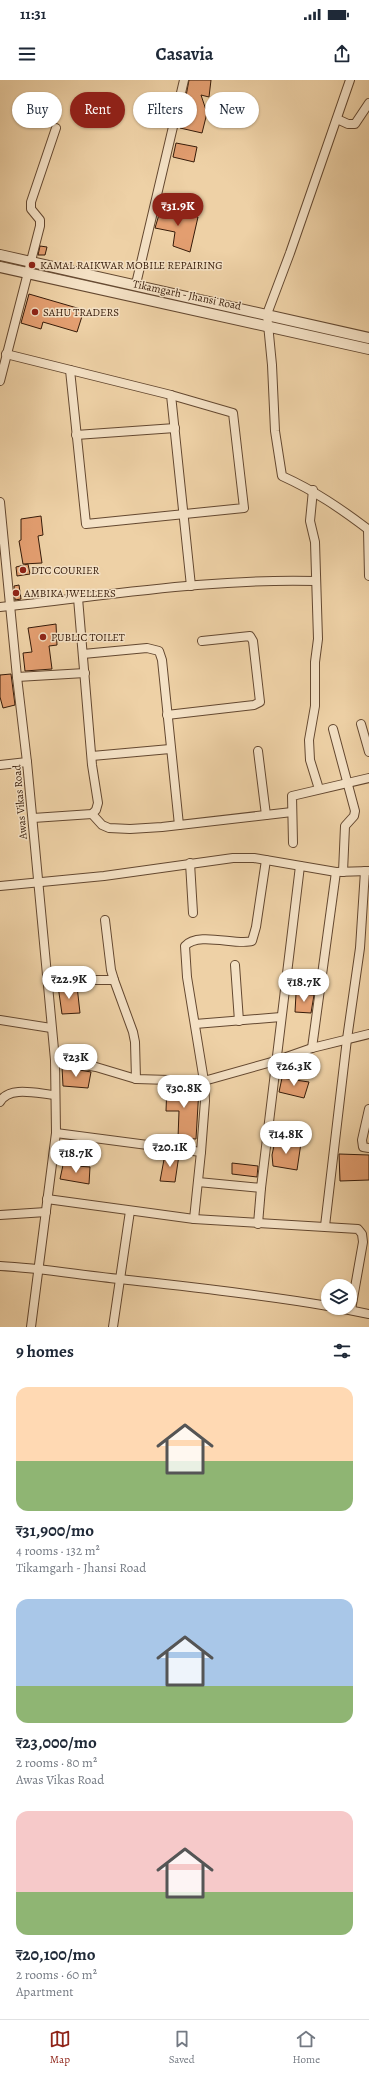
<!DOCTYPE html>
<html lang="en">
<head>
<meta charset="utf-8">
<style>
  :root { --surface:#fff; --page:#f6f6f7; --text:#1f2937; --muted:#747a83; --line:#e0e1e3; --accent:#8f2418 }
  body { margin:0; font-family:Alegreya,serif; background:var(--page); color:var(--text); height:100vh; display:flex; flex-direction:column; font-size:15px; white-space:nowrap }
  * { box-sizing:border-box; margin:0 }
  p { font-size:13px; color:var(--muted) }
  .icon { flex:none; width:22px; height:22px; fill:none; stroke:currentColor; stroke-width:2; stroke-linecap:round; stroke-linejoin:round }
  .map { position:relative; height:1247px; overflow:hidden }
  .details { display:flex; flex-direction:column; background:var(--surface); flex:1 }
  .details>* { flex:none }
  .hud { position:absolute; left:12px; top:12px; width:345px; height:36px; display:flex; gap:8px }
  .controls { position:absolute; left:321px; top:1199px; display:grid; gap:8px }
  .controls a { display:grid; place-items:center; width:36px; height:36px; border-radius:50%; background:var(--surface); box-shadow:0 1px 3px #0004; font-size:20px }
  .price { position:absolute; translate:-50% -34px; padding:0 9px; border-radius:14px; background:#fff; color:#222; font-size:13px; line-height:26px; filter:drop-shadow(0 1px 2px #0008) }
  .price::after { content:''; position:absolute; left:50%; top:24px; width:12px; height:9px; margin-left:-6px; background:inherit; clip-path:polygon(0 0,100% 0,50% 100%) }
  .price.active { background:var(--accent); color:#fff }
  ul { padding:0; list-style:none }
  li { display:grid; align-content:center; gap:8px; height:212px; padding:0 16px }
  li span { display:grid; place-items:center; height:124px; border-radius:12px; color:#555 }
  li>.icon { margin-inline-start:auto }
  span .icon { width:72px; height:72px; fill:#fffc; stroke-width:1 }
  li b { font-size:17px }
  h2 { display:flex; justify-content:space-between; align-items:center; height:48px; padding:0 16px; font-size:17px }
  .chip { padding:0 14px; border-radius:18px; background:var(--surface); box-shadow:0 1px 3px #0004; font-size:14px; line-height:36px }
  .chip.active { background:var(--accent); color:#fff }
  .status { display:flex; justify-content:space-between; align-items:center; height:28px; padding:0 20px; background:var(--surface); direction:ltr }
  .status svg { height:11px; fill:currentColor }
  header { display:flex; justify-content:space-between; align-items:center; height:52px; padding:0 16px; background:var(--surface); font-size:18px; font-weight:700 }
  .dock { display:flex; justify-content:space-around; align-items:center; height:56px; border-top:1px solid var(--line); background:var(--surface); font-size:11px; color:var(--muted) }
  .dock a { display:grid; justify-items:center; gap:2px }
  .dock .active { color:var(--accent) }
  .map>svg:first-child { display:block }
  .building { fill:#e39e70; stroke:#361b09 }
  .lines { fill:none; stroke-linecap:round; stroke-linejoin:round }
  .minor-casing { stroke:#644830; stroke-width:10 }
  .tertiary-casing { stroke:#644830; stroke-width:12 }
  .minor { stroke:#f4e1c5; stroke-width:8 }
  .tertiary { stroke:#f4e1c5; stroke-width:10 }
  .poi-dot { fill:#8f2418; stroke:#f4e1c5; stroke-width:1.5 }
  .labels { text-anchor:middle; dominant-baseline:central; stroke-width:3; stroke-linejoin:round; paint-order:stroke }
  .poi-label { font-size:11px; fill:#361b09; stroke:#f4e1c5; text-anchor:start }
  .street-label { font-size:11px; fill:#361b09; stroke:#f4e1c5 }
</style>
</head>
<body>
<div class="status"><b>11:31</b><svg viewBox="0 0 49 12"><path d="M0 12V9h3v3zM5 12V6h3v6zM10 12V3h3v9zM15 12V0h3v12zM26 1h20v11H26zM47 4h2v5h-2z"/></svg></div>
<header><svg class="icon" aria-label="menu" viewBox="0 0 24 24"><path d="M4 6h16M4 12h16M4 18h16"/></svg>Casavia<svg class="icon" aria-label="share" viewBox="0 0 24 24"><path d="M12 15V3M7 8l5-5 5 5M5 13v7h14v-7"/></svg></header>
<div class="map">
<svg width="369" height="1247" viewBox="0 0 369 1247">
  <rect width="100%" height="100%" fill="#eed1a6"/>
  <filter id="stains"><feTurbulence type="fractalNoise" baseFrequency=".005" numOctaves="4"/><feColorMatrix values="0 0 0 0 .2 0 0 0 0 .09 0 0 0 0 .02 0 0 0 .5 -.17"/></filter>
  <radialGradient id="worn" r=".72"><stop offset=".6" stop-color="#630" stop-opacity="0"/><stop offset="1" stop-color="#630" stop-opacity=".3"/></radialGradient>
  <!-- building -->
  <g class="building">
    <path d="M 189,0 L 211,0 L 209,17 L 201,15 L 207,33 L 202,53 L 180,48 Z"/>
    <path d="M 145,23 L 168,29 L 165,45 L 142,40 Z"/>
    <path d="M 176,63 L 197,67 L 194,82 L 173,77 Z"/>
    <path d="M 161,128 L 198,137 L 190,172 L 173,166 L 175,152 L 155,148 Z"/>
    <path d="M 40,166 L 47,167 L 45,175 L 38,175 Z"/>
    <path d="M 29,214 L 84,230 L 77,252 L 43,242 L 41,249 L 21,243 Z"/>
    <path d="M 41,436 L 43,455 L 38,456 L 42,483 L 23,484 L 19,461 L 21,460 L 21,439 Z"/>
    <path d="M 28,484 L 30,494 L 17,496 L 16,487 Z"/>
    <path d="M 19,505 L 21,519 L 15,520 L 14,506 Z"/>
    <path d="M 56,544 L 57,565 L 49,566 L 52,589 L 25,591 L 23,573 L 32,572 L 28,548 Z"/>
    <path d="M 11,594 L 15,625 L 3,628 L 0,617 L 0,595 Z"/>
    <path d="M 58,906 L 77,906 L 80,933 L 62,934 Z"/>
    <path d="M 296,914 L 314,915 L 311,933 L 295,932 Z"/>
    <path d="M 62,987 L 91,992 L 88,1008 L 63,1006 Z"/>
    <path d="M 282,998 L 309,1002 L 304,1018 L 279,1012 Z"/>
    <path d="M 167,1005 L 199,1008 L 196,1059 L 178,1058 L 179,1031 L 166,1031 Z"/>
    <path d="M 275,1061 L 301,1063 L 297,1090 L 273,1086 L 272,1075 Z"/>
    <path d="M 165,1074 L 179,1075 L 175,1102 L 160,1101 Z"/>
    <path d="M 339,1074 L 369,1075 L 369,1100 L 340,1101 Z"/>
    <path d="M 232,1083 L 258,1086 L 257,1097 L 232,1094 Z"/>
    <path d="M 63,1085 L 90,1087 L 89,1104 L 60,1099 Z"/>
  </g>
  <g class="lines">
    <!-- minor casing -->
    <g class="minor-casing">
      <g id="minor">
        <path d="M 350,0 L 290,173 L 267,234 L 272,285 L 275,351 L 282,396 C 315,411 340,428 369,450"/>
        <path d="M 337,39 L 348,44 L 355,44 L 369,23"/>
        <path d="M 136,204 L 184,0"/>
        <path d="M 6,274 L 171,315 L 191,506"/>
        <path d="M 70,290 L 86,444 L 244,428 L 233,333 L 171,315"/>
        <path d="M 0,301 L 40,146 L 40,140 L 31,129 L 31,122 L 56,48"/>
        <path d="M 76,355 L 175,348"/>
        <path d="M 313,410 L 310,441 L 315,462 L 318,559 L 315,582 L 315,626 L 309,660 L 310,680 L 319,709"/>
        <path d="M 0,422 L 17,597 L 27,682 L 55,980 L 56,1053 L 31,1247"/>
        <path d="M 368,450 L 369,496"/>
        <path d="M 0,527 C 105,516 211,498 316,501"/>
        <path d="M 83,574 L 147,568 L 159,571 L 162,580 L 179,745"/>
        <path d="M 17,597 L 85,593"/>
        <path d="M 167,635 L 254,625 L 260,622 L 253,561 L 250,556 L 202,561"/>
        <path d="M 361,644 L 369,672"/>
        <path d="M 333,649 L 355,731 L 354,736 L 345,746 L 343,792"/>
        <path d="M 258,671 L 266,735"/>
        <path d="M 92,676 L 170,669"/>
        <path d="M 0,685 L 27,682"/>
        <path d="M 92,734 L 102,745 L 109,748 L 130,749 L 162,747 L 292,732"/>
        <path d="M 33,738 L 92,734 L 96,730 L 98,723 L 92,685 L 78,518"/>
        <path d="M 293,763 L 292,716 L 369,698"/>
        <path d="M 190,783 L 193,833"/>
        <path d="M 0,806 L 104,796 L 233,778 L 254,778 L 336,792 L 369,791"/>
        <path d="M 105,840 L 111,890 L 114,900"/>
        <path d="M 235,885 L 239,941"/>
        <path d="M 49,900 L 114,900 L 133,952 L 135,962 L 136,999"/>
        <path d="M 0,940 L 51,948"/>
        <path d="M 195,944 L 281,937"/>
        <path d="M 312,968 L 336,792"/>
        <path d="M 55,980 L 96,987 L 136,999 L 204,1001 L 275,981 L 312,968 L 369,954"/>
        <path d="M 0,1022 C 9,1005 39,1014 55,1015"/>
        <path d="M 369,1029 L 362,1060 L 363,1067 L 369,1068"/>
        <path d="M 56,1053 L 201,1072 L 205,1021 L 204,1001 L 187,897 L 185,866 C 198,851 237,866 252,861 L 256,847 L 266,780"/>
        <path d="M 198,1102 L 261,1108 L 300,786"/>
        <path d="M 47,1119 L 194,1139 L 358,1149 L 362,1154 L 363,1162 L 351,1230"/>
        <path d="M 0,1135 L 46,1132"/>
        <path d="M 194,1139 L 201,1072"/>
        <path d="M 258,1144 L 261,1108"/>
        <path d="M 325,1146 L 347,959 L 360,868 L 365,791"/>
        <path d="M 0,1186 C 41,1188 80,1195 120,1199 C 190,1207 259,1214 328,1226"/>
        <path d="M 339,1228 L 369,1234"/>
        <path d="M 113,1247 L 130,1131"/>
      </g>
    </g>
    <!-- tertiary casing -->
    <g class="tertiary-casing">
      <g id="tertiary">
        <path d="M 0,175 L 369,258"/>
        <path d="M 0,187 L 369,269"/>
      </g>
    </g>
    <!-- minor -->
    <use href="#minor" class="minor"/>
    <!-- tertiary -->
    <use href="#tertiary" class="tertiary"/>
  </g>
  <!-- markers -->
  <g class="poi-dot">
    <circle cx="32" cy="185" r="4"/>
    <circle cx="35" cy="232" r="4"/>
    <circle cx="23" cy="490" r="4"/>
    <circle cx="16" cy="513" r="4"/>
    <circle cx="43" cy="557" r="4"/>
  </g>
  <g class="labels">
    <!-- poi labels -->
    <g class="poi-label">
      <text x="40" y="185">KAMAL RAIKWAR MOBILE REPAIRING</text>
      <text x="43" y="232">SAHU TRADERS</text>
      <text x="31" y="490">DTC COURIER</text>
      <text x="24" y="513">AMBIKA JWELLERS</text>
      <text x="51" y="557">PUBLIC TOILET</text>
    </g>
    <!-- street labels -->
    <g class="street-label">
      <text transform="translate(187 215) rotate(12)">Tikamgarh - Jhansi Road</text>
      <text transform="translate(20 722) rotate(-95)">Awas Vikas Road</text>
    </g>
  </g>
  <rect width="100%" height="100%" filter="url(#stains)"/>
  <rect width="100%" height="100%" fill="url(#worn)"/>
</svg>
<div class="controls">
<a><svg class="icon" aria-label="layers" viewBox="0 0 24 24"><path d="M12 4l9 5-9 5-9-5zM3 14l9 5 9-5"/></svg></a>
</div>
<b class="price active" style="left:178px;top:147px">₹31.9K</b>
<b class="price" style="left:69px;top:920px">₹22.9K</b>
<b class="price" style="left:304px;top:923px">₹18.7K</b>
<b class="price" style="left:76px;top:998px">₹23K</b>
<b class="price" style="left:294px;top:1007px">₹26.3K</b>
<b class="price" style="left:184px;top:1029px">₹30.8K</b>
<b class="price" style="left:286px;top:1075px">₹14.8K</b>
<b class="price" style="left:170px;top:1088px">₹20.1K</b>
<b class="price" style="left:76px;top:1094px">₹18.7K</b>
<div class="hud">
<a class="chip">Buy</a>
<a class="chip active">Rent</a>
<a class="chip">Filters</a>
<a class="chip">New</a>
</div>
</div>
<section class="details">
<h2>9 homes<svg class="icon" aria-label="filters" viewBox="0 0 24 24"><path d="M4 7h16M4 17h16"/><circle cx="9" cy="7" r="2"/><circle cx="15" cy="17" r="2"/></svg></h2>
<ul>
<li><span style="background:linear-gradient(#ffd9b3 60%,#8fb573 0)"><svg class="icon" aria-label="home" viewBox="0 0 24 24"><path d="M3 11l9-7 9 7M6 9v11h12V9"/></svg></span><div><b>₹31,900/mo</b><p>4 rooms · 132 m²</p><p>Tikamgarh - Jhansi Road</p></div></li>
<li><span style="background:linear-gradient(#a9c7e8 70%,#8fb573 0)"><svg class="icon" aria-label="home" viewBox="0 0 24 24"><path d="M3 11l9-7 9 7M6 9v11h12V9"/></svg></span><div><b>₹23,000/mo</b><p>2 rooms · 80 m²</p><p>Awas Vikas Road</p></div></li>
<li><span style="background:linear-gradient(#f6c9c9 65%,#8fb573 0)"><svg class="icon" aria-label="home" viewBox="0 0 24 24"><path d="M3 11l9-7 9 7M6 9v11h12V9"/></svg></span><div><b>₹20,100/mo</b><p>2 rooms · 60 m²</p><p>Apartment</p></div></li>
</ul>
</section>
<nav class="dock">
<a class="active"><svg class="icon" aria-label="map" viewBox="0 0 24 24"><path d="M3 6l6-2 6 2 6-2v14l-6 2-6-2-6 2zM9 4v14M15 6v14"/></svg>Map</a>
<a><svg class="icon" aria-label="saved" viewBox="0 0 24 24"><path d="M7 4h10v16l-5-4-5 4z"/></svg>Saved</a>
<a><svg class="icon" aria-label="home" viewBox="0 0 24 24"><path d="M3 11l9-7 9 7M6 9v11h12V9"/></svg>Home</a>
</nav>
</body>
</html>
